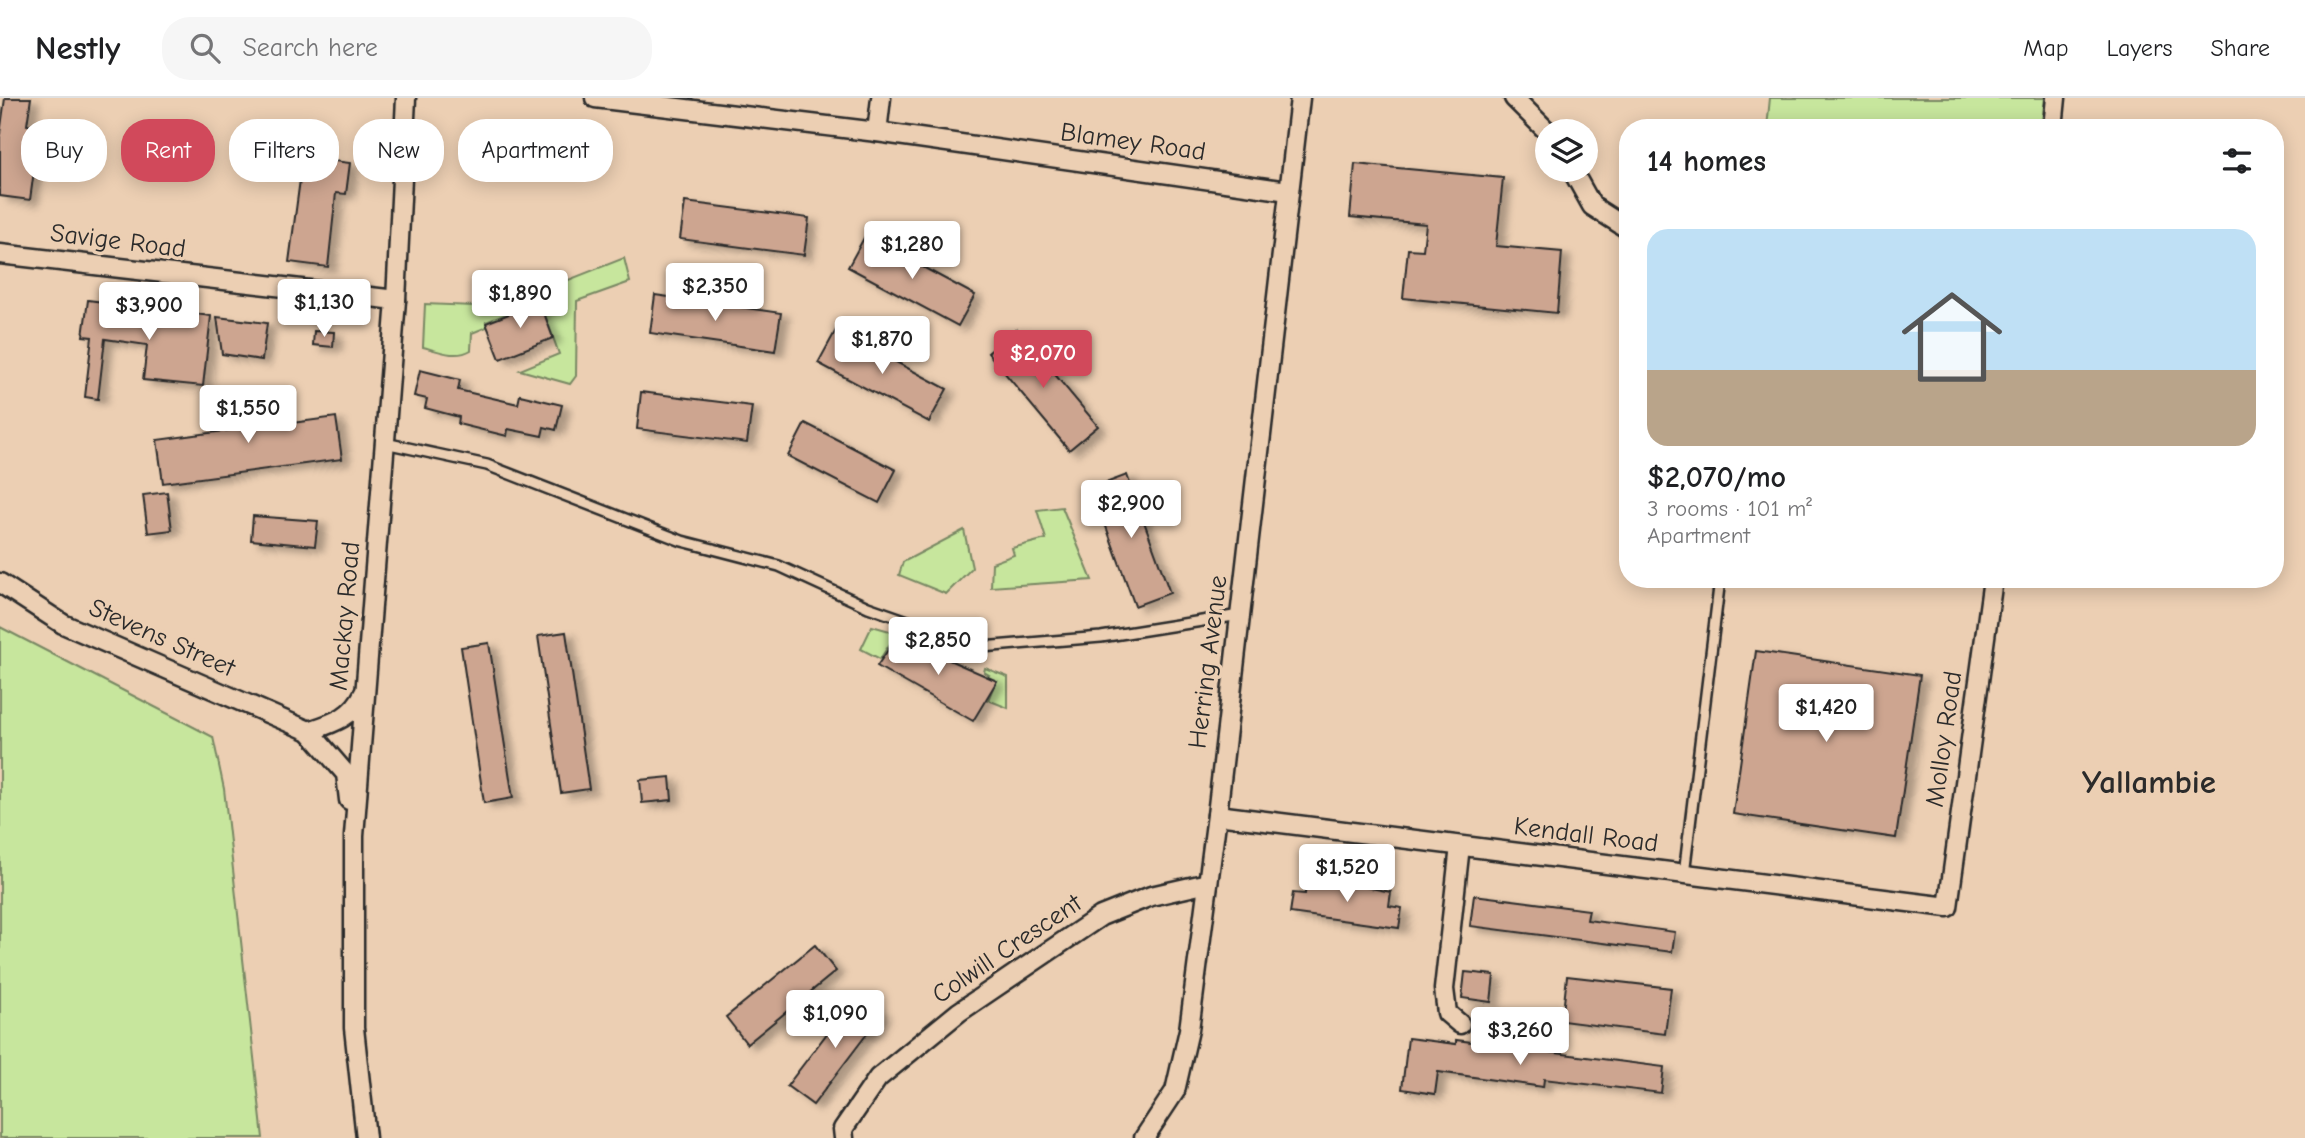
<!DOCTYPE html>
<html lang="en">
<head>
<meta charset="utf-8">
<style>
  :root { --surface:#fff; --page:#f6f6f6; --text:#202124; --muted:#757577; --line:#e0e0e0; --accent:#d1495b }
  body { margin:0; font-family:"Comic Neue",sans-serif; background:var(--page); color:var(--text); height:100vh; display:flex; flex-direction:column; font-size:26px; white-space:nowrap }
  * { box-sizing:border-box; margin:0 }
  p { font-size:23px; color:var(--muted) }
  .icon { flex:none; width:38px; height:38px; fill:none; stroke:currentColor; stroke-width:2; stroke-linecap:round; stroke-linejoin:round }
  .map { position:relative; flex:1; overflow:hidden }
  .panel { position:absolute; left:1619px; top:21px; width:665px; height:469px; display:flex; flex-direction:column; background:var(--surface); border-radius:28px; box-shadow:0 4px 18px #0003 }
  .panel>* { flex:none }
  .hud { position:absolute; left:21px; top:21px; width:665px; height:63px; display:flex; gap:14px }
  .controls { position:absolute; left:1535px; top:21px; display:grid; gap:14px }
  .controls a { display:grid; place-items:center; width:63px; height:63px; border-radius:50%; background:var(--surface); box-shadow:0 4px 18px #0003; font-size:35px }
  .price { position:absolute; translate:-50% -60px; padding:0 16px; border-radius:7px; background:#fff; color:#222; font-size:23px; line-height:46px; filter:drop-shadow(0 2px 4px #0008) }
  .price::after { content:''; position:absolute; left:50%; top:42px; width:21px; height:16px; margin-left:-10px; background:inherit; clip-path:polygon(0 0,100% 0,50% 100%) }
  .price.active { background:var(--accent); color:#fff }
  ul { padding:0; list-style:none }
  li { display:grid; align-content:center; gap:14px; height:371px; padding:0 28px }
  li span { display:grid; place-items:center; height:217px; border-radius:21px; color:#555 }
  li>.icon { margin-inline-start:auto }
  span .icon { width:126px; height:126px; fill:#fffc; stroke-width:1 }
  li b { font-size:30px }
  h2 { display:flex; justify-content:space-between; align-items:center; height:84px; padding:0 28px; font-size:30px }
  .pill { padding:0 24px; border-radius:28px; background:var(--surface); box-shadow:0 4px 18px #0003; font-size:24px; line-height:63px }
  .pill.active { background:var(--accent); color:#fff }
  header { display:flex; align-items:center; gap:42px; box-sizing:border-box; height:98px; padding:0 35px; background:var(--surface); border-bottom:2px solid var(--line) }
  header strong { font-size:33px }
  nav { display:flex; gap:38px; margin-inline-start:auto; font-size:24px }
  .search { width:490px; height:63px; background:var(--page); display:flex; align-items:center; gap:18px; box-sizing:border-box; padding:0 24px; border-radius:28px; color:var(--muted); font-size:26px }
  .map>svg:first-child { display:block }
  .green { fill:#c7e69d; stroke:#798864; stroke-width:2 }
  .building { fill:#cda590; stroke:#2b2b2b; stroke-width:2; filter:url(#shadow) }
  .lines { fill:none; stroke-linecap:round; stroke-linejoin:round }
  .service-casing { stroke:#2b2b2b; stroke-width:14 }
  .minor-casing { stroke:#2b2b2b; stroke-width:23 }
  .service { stroke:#eccfb3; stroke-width:9 }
  .minor { stroke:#eccfb3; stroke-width:18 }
  .labels { text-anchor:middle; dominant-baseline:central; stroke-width:7; stroke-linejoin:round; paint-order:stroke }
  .street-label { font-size:26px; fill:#2b2b2b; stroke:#eccfb3 }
  .district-label { font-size:33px; font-weight:bold; fill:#2b2b2b; stroke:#eccfb3 }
</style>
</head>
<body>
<header>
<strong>Nestly</strong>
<div class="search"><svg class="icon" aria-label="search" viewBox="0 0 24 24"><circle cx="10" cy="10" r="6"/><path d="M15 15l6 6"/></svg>Search here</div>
<nav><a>Map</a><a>Layers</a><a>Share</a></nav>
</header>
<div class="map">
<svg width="2305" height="1040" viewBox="0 0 2305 1040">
  <defs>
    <filter id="shadow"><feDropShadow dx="8" dy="4.5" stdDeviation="3.5" flood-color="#0004"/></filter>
  </defs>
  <rect width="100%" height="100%" fill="#eccfb3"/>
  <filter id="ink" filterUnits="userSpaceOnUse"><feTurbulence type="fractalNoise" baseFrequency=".0143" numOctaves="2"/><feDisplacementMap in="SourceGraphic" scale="14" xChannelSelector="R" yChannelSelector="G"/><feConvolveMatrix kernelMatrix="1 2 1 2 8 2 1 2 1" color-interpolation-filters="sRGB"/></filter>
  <g filter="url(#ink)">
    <!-- green -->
    <g class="green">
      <path d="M 1770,0 L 2045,0 L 2041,30 L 1767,30 Z"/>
      <path d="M 624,160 L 630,184 L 577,203 L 576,278 L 570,286 L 520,272 L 559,256 L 540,203 L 486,224 L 487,229 L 472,235 L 471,252 C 456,261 438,253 423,249 L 425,206 L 500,209 Z"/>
      <path d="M 1062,409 L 1092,482 L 991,489 L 992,465 L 1014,457 L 1012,450 L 1046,441 L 1037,412 Z"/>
      <path d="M 964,432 L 972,470 L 946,496 L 899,477 L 903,464 Z"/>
      <path d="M 872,528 L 897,535 L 880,561 L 861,551 Z"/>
      <path d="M 0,529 L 213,639 L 224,691 L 263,1040 L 0,1040 Z"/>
      <path d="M 985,570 L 1008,579 L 1008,610 L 988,602 L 993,590 L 982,584 L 989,577 L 984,574 Z"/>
    </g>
    <!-- building -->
    <g class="building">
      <path d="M 5,0 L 31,0 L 27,27 L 40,29 L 30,102 L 0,98 L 0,36 Z"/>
      <path d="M 303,59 L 350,65 L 346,96 L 336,95 L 328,169 L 289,164 Z"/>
      <path d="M 1355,66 L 1503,80 L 1496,148 L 1562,154 L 1557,215 L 1403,200 L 1408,151 L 1423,152 L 1426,126 L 1350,119 Z"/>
      <path d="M 685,104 L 809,120 L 804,157 L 680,141 Z"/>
      <path d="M 865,138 L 975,197 L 958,228 L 848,169 Z"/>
      <path d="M 655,197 L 781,215 L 775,253 L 650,235 Z"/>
      <path d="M 88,202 L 211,218 L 203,288 L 143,282 L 147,247 L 105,241 L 98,301 L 85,299 L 92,239 L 83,238 Z"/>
      <path d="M 540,204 L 553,240 L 500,261 L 486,225 Z"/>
      <path d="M 217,219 L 267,225 L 262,262 L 222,256 Z"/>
      <path d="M 1017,231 L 1098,328 L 1069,352 L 988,255 Z"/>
      <path d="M 836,232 L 947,291 L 929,324 L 818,265 Z"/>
      <path d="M 314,233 L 334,234 L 333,249 L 313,247 Z"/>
      <path d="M 420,272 L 460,282 L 458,292 L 518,306 L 520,297 L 562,307 L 556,332 L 544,329 L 542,338 L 508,331 L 507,338 L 458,326 L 459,319 L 425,310 L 427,301 L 414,298 Z"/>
      <path d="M 257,291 L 262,329 L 336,319 L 342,361 L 163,385 L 157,342 L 232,332 L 227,295 Z"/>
      <path d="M 641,294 L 752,308 L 747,345 L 637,331 Z"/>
      <path d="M 805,325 L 896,372 L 879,405 L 788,358 Z"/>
      <path d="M 1127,377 L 1170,495 L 1135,508 L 1092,390 Z"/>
      <path d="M 167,394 L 172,432 L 148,435 L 143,397 Z"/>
      <path d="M 253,418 L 318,423 L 315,448 L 251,442 Z"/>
      <path d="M 566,534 L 589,691 L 561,695 L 538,538 Z"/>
      <path d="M 897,539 L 997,583 L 973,623 L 877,568 Z"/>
      <path d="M 489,545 L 513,700 L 484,705 L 461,549 Z"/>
      <path d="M 1756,553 L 1920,577 L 1896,740 L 1733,716 Z"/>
      <path d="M 670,679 L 672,702 L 642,705 L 640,682 Z"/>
      <path d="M 1306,784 L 1340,788 L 1341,784 L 1391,794 L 1389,808 L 1402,810 L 1399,830 L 1290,815 L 1293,795 L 1305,796 Z"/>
      <path d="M 1474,797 L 1589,812 L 1587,822 L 1675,834 L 1672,854 L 1470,828 Z"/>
      <path d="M 815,847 L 836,873 L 747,946 L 726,919 Z"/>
      <path d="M 1465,874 L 1494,877 L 1491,904 L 1462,900 Z"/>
      <path d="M 1567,878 L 1671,890 L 1665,936 L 1562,923 Z"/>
      <path d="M 857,896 L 882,916 L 813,1007 L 787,988 Z"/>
      <path d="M 1408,940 L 1456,946 L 1456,942 L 1664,969 L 1661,995 L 1544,981 L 1543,989 L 1438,974 L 1435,996 L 1402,991 Z"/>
    </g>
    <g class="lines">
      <!-- service casing -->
      <g class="service-casing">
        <g id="service">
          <path d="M 385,345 L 487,367 L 682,443 L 779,468 L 868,509 L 982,549 L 1101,539 L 1240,517"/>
          <path d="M 1684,776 L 1720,481"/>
        </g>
      </g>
      <!-- minor casing -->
      <g class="minor-casing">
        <g id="minor">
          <path d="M 595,0 L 877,34 L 1288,93"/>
          <path d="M 1514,0 L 1547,33"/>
          <path d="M 2053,30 L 2056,0"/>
          <path d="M 877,34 L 881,0"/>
          <path d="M 1572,72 L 1592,108 L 1628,131"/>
          <path d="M 0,156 L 396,202"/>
          <path d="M 0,485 L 63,526 L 309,633 L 346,676 L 349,702"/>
          <path d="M 309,633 C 333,625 352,620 364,595"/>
          <path d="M 1217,717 L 1948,809 L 1993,481"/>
          <path d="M 1460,748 L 1444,891 L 1447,915 L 1460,926"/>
          <path d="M 366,1040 L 354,930 L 354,738 L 396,202 L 406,0"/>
          <path d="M 844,1040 L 843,1031 L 878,980 L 959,914 L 1101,818 L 1151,798 L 1208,785"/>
          <path d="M 1144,1040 L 1175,993 L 1189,932 L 1217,717 L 1300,0"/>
        </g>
      </g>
      <!-- service -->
      <use href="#service" class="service"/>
      <!-- minor -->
      <use href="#minor" class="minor"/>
    </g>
  </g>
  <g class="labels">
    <!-- street labels -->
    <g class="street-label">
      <text transform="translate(1133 44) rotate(8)">Blamey Road</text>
      <text transform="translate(118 143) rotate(7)">Savige Road</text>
      <text transform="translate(345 518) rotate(-85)">Mackay Road</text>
      <text transform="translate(162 540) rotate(24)">Stevens Street</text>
      <text transform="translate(1208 564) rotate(-83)">Herring Avenue</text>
      <text transform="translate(1944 641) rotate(-82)">Molloy Road</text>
      <text transform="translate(1586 737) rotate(7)">Kendall Road</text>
      <text transform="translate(1007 851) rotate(-34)">Colwill Crescent</text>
    </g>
    <!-- district labels -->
    <g class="district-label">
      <text x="2149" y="684">Yallambie</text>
    </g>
  </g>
</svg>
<div class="controls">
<a><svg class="icon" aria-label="layers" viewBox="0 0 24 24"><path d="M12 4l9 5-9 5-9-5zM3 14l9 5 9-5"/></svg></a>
</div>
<b class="price" style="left:912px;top:183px">$1,280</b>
<b class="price" style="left:715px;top:225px">$2,350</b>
<b class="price" style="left:520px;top:232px">$1,890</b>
<b class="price" style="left:324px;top:241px">$1,130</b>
<b class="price" style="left:149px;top:244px">$3,900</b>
<b class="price" style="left:882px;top:278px">$1,870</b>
<b class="price active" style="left:1043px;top:292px">$2,070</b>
<b class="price" style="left:248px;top:347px">$1,550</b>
<b class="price" style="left:1131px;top:442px">$2,900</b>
<b class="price" style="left:938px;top:579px">$2,850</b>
<b class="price" style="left:1826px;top:646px">$1,420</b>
<b class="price" style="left:1347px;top:806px">$1,520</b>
<b class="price" style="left:835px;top:952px">$1,090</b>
<b class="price" style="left:1520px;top:969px">$3,260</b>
<div class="hud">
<a class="pill">Buy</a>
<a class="pill active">Rent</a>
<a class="pill">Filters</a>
<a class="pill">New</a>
<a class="pill">Apartment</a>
</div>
<section class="panel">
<h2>14 homes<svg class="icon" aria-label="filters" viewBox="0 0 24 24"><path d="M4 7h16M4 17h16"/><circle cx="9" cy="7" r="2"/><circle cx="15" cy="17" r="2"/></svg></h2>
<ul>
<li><span style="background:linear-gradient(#bfe0f5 65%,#b9a48a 0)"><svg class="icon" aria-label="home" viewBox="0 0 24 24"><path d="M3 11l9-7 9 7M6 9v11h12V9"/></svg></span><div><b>$2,070/mo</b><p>3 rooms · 101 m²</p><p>Apartment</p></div></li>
</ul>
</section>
</div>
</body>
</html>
